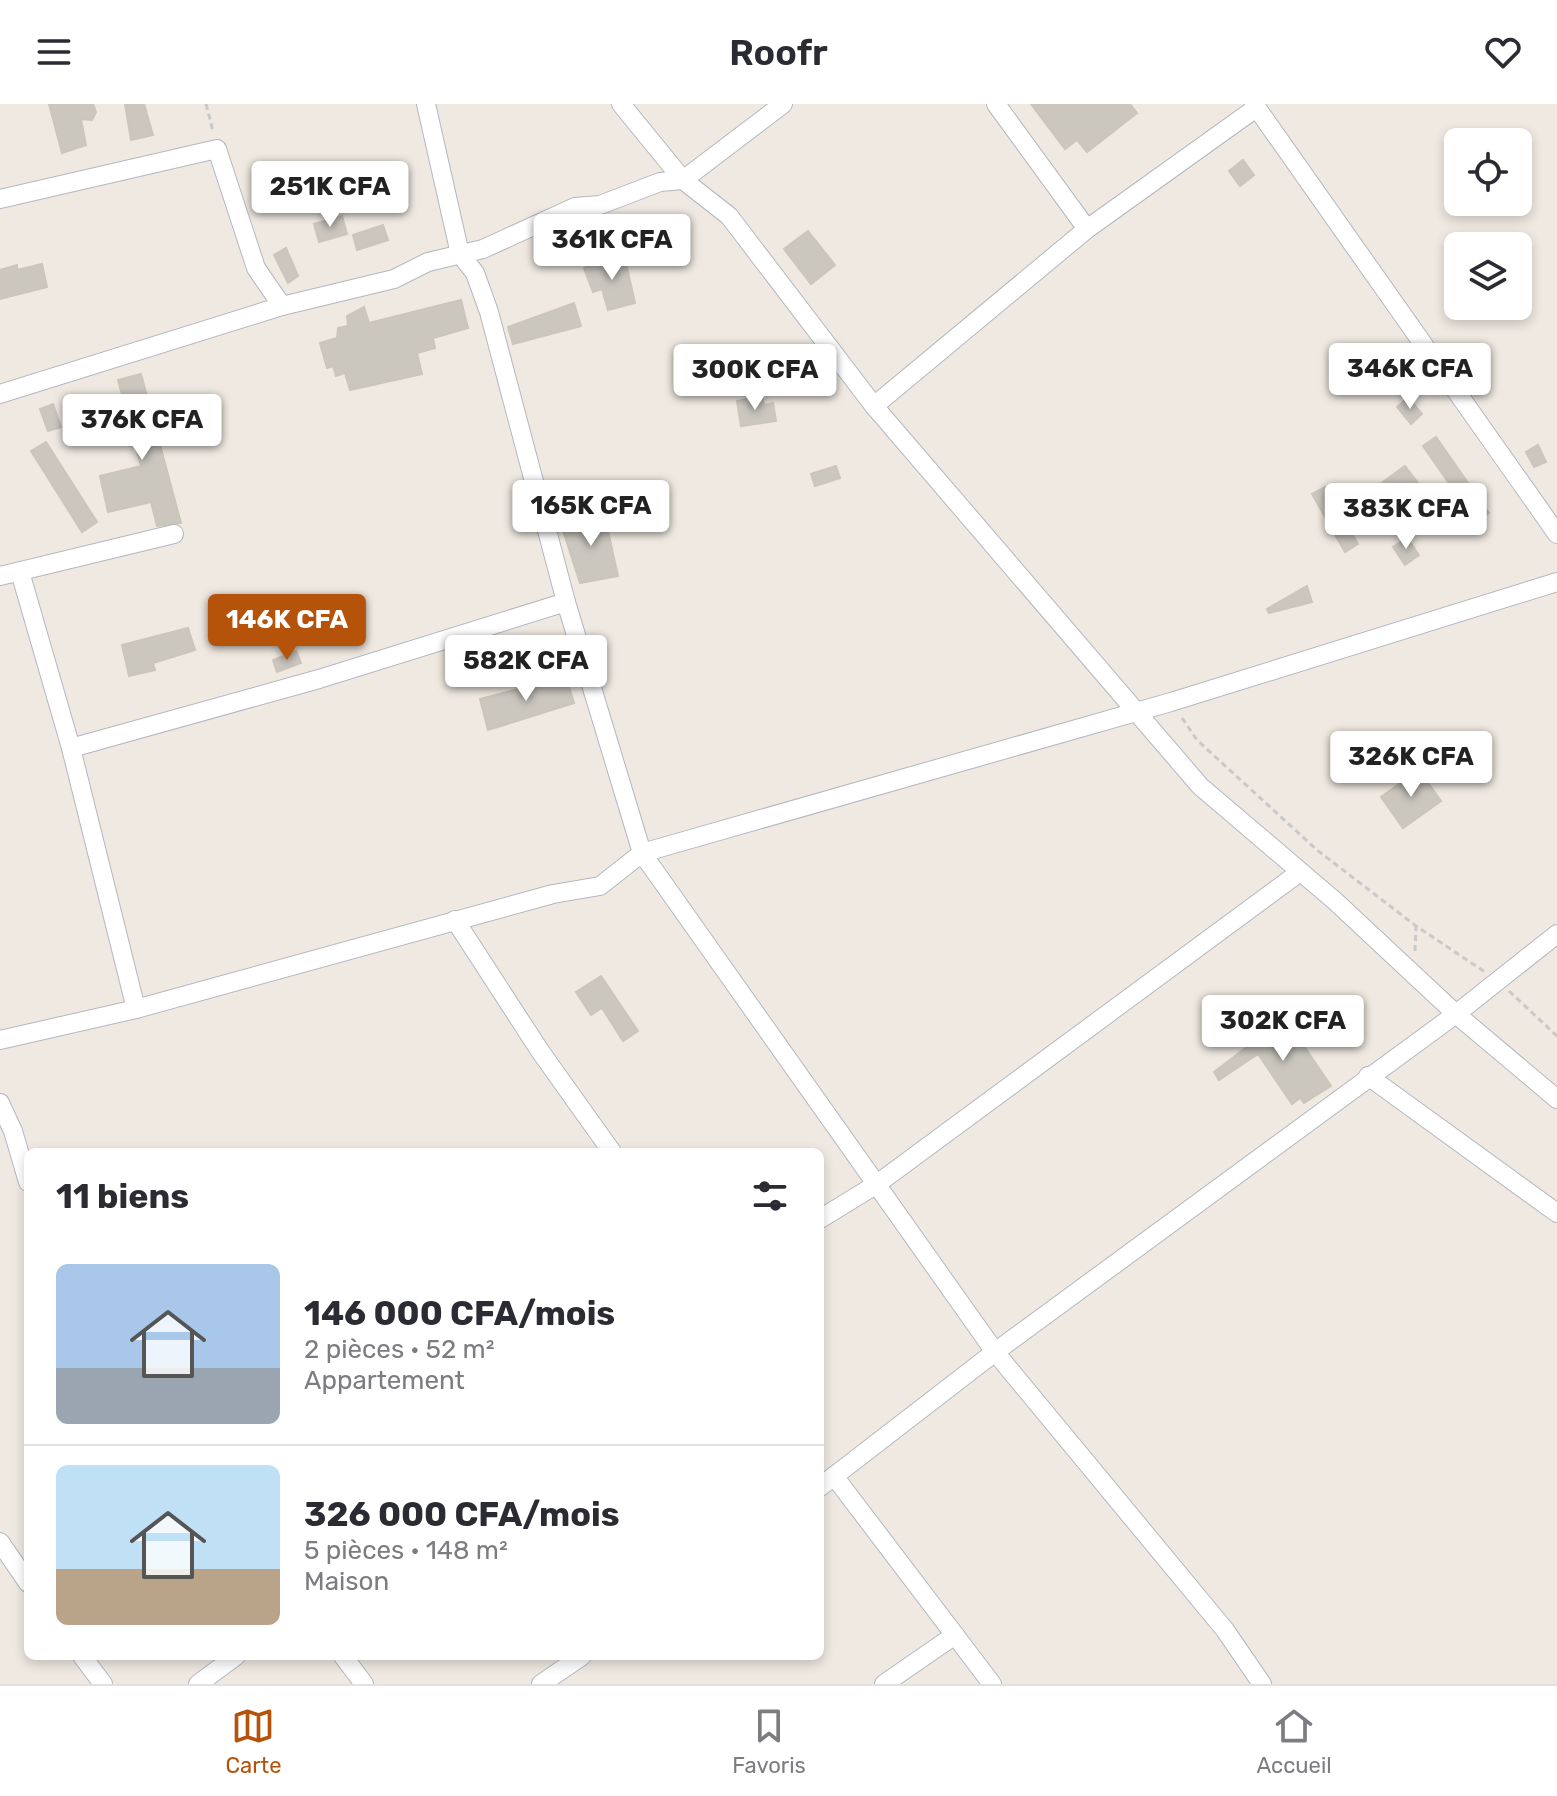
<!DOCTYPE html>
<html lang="fr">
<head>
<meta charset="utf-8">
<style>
  :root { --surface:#fff; --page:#f7f7f7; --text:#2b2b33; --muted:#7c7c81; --line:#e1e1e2; --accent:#b45309 }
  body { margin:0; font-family:Rubik,sans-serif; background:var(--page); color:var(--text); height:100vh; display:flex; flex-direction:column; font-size:30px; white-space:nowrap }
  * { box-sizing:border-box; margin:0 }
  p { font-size:26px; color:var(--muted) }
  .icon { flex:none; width:44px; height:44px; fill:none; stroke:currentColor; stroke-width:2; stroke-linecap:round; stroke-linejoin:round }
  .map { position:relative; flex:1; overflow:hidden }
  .sheet { position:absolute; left:24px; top:1044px; width:800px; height:512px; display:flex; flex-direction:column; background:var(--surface); border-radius:12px; box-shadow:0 4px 12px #0003 }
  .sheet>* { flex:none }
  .tools { position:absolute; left:1444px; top:24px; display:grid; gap:16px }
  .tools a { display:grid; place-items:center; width:88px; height:88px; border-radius:12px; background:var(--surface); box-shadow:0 4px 12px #0003; font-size:40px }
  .price { position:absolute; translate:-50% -68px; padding:0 18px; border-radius:8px; background:#fff; color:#222; font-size:26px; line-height:52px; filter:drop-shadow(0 2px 4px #0008) }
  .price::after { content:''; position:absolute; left:50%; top:48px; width:24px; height:18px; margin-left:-12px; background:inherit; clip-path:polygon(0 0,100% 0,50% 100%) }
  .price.active { background:var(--accent); color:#fff }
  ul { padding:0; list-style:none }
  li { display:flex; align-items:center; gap:24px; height:200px; padding:0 32px }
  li+li { border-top:2px solid var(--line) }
  li span { display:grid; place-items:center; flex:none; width:224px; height:160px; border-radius:12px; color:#555 }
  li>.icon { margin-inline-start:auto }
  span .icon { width:96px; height:96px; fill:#fffc; stroke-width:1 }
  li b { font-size:34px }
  h2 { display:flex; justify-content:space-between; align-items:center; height:96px; padding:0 32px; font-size:34px }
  header { display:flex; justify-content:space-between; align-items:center; height:104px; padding:0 32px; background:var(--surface); font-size:36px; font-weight:600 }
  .menu { display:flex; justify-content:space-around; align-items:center; height:112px; border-top:2px solid var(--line); background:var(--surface); font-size:22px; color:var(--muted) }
  .menu a { display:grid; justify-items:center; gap:4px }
  .menu .active { color:var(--accent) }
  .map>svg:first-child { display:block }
  .building { fill:#cbc7bf; stroke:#cbc5ba; stroke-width:2 }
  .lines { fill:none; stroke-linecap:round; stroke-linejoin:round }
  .street-casing { stroke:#b4b7c1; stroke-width:20 }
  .path { stroke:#c9c9c9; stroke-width:3; stroke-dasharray:6 4; stroke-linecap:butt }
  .street { stroke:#fff; stroke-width:18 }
</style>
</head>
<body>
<header><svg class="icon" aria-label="menu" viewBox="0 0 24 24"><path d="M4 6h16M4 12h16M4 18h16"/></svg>Roofr<svg class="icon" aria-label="heart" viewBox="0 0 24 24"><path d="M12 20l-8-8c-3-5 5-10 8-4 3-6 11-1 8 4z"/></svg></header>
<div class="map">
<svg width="1557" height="1580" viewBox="0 0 1557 1580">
  <rect width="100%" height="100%" fill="#efe9e1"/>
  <!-- building -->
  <g class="building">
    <path d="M 49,0 L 93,0 L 96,8 L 92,16 L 81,15 L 86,41 L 62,49 Z"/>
    <path d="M 125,0 L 144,0 L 153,31 L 131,36 Z"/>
    <path d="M 1031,0 L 1130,0 L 1137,9 L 1087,48 L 1077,36 L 1065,45 Z"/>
    <path d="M 1243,56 L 1254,71 L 1240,82 L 1229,67 Z"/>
    <path d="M 342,112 L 347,130 L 319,138 L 314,120 Z"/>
    <path d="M 383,121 L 388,136 L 357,146 L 353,131 Z"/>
    <path d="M 808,127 L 835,161 L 811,180 L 784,145 Z"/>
    <path d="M 286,144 L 298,172 L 288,179 L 274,151 Z"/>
    <path d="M 624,150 L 635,199 L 608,206 L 602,185 L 593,188 L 584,164 Z"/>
    <path d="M 42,160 L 47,183 L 0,195 L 0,166 L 17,161 L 17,166 Z"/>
    <path d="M 461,196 L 468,224 L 433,234 L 435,244 L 417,249 L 422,270 L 350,286 L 345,269 L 336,272 L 333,262 L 327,264 L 320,239 L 337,234 L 338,224 L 348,222 L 347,212 L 364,203 L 369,219 Z"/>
    <path d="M 574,199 L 581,222 L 513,240 L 508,223 Z"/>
    <path d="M 141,270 L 181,419 L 157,422 L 151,398 L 108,408 L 100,372 L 141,362 L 118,276 Z"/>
    <path d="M 762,292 L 764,301 L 773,299 L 776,317 L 741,322 L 737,297 Z"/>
    <path d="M 1408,294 L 1422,310 L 1411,320 L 1397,303 Z"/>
    <path d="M 53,300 L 61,323 L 48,327 L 40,305 Z"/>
    <path d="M 1436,333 L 1489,409 L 1476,418 L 1423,342 Z"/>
    <path d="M 46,338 L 97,418 L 82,428 L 31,347 Z"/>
    <path d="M 1538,341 L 1546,358 L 1534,363 L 1526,348 Z"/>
    <path d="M 836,362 L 840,374 L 815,382 L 811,370 Z"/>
    <path d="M 1405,362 L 1421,383 L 1394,402 L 1379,381 Z"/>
    <path d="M 1325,383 L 1358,440 L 1345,448 L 1312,390 Z"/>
    <path d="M 604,409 L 618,472 L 580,479 L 561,420 Z"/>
    <path d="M 1407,434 L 1419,451 L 1405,461 L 1393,443 Z"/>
    <path d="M 1307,482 L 1312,498 L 1269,509 L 1267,505 Z"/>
    <path d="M 188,524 L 195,546 L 153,559 L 155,566 L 129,572 L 122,541 Z"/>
    <path d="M 296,547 L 301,559 L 277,568 L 273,556 Z"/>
    <path d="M 566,573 L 574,599 L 488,626 L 480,595 Z"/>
    <path d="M 1419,666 L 1441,697 L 1403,724 L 1381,693 Z"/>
    <path d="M 601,872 L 638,927 L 623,937 L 602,904 L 591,911 L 576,888 Z"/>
    <path d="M 1285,914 L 1331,982 L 1304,999 L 1300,994 L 1292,1000 L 1258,950 L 1219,976 L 1214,968 Z"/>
  </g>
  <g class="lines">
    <!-- street casing -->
    <g class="street-casing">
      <g id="street">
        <path d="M 426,0 L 460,150 L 475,169 L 489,208 L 566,498 L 642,749 L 995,1248 L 1225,1526 L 1262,1580"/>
        <path d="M 621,0 L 683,76 L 729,112 L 874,302 L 1200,682 L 1335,797 L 1456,910 L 1557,995"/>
        <path d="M 996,0 L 1087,125"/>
        <path d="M 1254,0 L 1557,430"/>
        <path d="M 0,95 L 217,45 L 256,164 L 282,202"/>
        <path d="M 0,290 L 282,202 L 394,175 L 428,158 L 483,145 L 575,103 L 600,101 L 660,78 L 683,76 L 783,0"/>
        <path d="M 874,302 L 1087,125 L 1256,4"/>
        <path d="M 20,468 L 71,644 L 136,905"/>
        <path d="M 0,472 L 174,430"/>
        <path d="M 71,644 L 319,575 L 566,498"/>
        <path d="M 455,816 L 540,947 L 612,1048"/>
        <path d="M 0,936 L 136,905 L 553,790 L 600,782 L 642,749 L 1171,598 L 1557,478"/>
        <path d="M 1368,972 L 1557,1109"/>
        <path d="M 0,999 L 13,1027 L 28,1078"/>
        <path d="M 820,1115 L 877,1080 L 1300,768"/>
        <path d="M 834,1372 L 992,1580"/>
        <path d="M 820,1383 L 995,1248 L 1456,910 L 1557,830"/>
        <path d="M 0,1438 L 28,1479"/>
        <path d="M 82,1552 L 103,1580"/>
        <path d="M 343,1552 L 364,1580"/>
        <path d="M 198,1580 L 236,1552"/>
        <path d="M 541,1580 L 582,1552"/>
        <path d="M 884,1580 L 955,1531"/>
      </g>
    </g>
    <!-- path -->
    <g class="path">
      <path d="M 206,0 L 213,27"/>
      <path d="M 1182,614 L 1197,636 L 1317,746 L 1416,822 L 1485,868"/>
      <path d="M 1415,847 L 1416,822"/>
      <path d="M 1509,887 L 1557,932"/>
    </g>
    <!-- street -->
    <use href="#street" class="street"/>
  </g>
</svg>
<div class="tools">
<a><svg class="icon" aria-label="locate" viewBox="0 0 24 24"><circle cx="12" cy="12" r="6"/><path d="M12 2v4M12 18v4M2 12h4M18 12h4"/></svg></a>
<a><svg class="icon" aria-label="layers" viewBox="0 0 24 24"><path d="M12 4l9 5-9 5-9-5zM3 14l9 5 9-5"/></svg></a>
</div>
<b class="price" style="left:330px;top:125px">251K CFA</b>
<b class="price" style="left:612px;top:178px">361K CFA</b>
<b class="price" style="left:1410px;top:307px">346K CFA</b>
<b class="price" style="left:755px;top:308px">300K CFA</b>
<b class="price" style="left:142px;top:358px">376K CFA</b>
<b class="price" style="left:591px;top:444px">165K CFA</b>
<b class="price" style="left:1406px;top:447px">383K CFA</b>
<b class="price active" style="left:287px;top:558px">146K CFA</b>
<b class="price" style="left:526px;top:599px">582K CFA</b>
<b class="price" style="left:1411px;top:695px">326K CFA</b>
<b class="price" style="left:1283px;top:959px">302K CFA</b>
<section class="sheet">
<h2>11 biens<svg class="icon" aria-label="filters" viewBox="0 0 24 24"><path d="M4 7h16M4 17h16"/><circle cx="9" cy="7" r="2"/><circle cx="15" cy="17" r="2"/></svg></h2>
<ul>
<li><span style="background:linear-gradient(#a9c7e8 65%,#9aa5b1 0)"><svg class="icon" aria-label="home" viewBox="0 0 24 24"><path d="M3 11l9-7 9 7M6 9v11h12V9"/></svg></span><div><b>146 000 CFA/mois</b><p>2 pièces · 52 m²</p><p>Appartement</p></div></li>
<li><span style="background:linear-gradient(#bfe0f5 65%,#b9a48a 0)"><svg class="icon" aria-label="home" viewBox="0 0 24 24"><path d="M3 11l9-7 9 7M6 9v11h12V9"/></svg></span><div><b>326 000 CFA/mois</b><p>5 pièces · 148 m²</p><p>Maison</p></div></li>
</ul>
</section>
</div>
<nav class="menu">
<a class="active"><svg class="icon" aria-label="map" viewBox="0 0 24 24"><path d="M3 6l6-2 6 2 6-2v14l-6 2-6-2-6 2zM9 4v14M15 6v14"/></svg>Carte</a>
<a><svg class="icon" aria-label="saved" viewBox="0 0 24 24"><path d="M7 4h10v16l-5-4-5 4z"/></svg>Favoris</a>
<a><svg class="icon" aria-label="home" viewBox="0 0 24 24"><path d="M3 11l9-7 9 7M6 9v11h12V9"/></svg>Accueil</a>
</nav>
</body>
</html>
